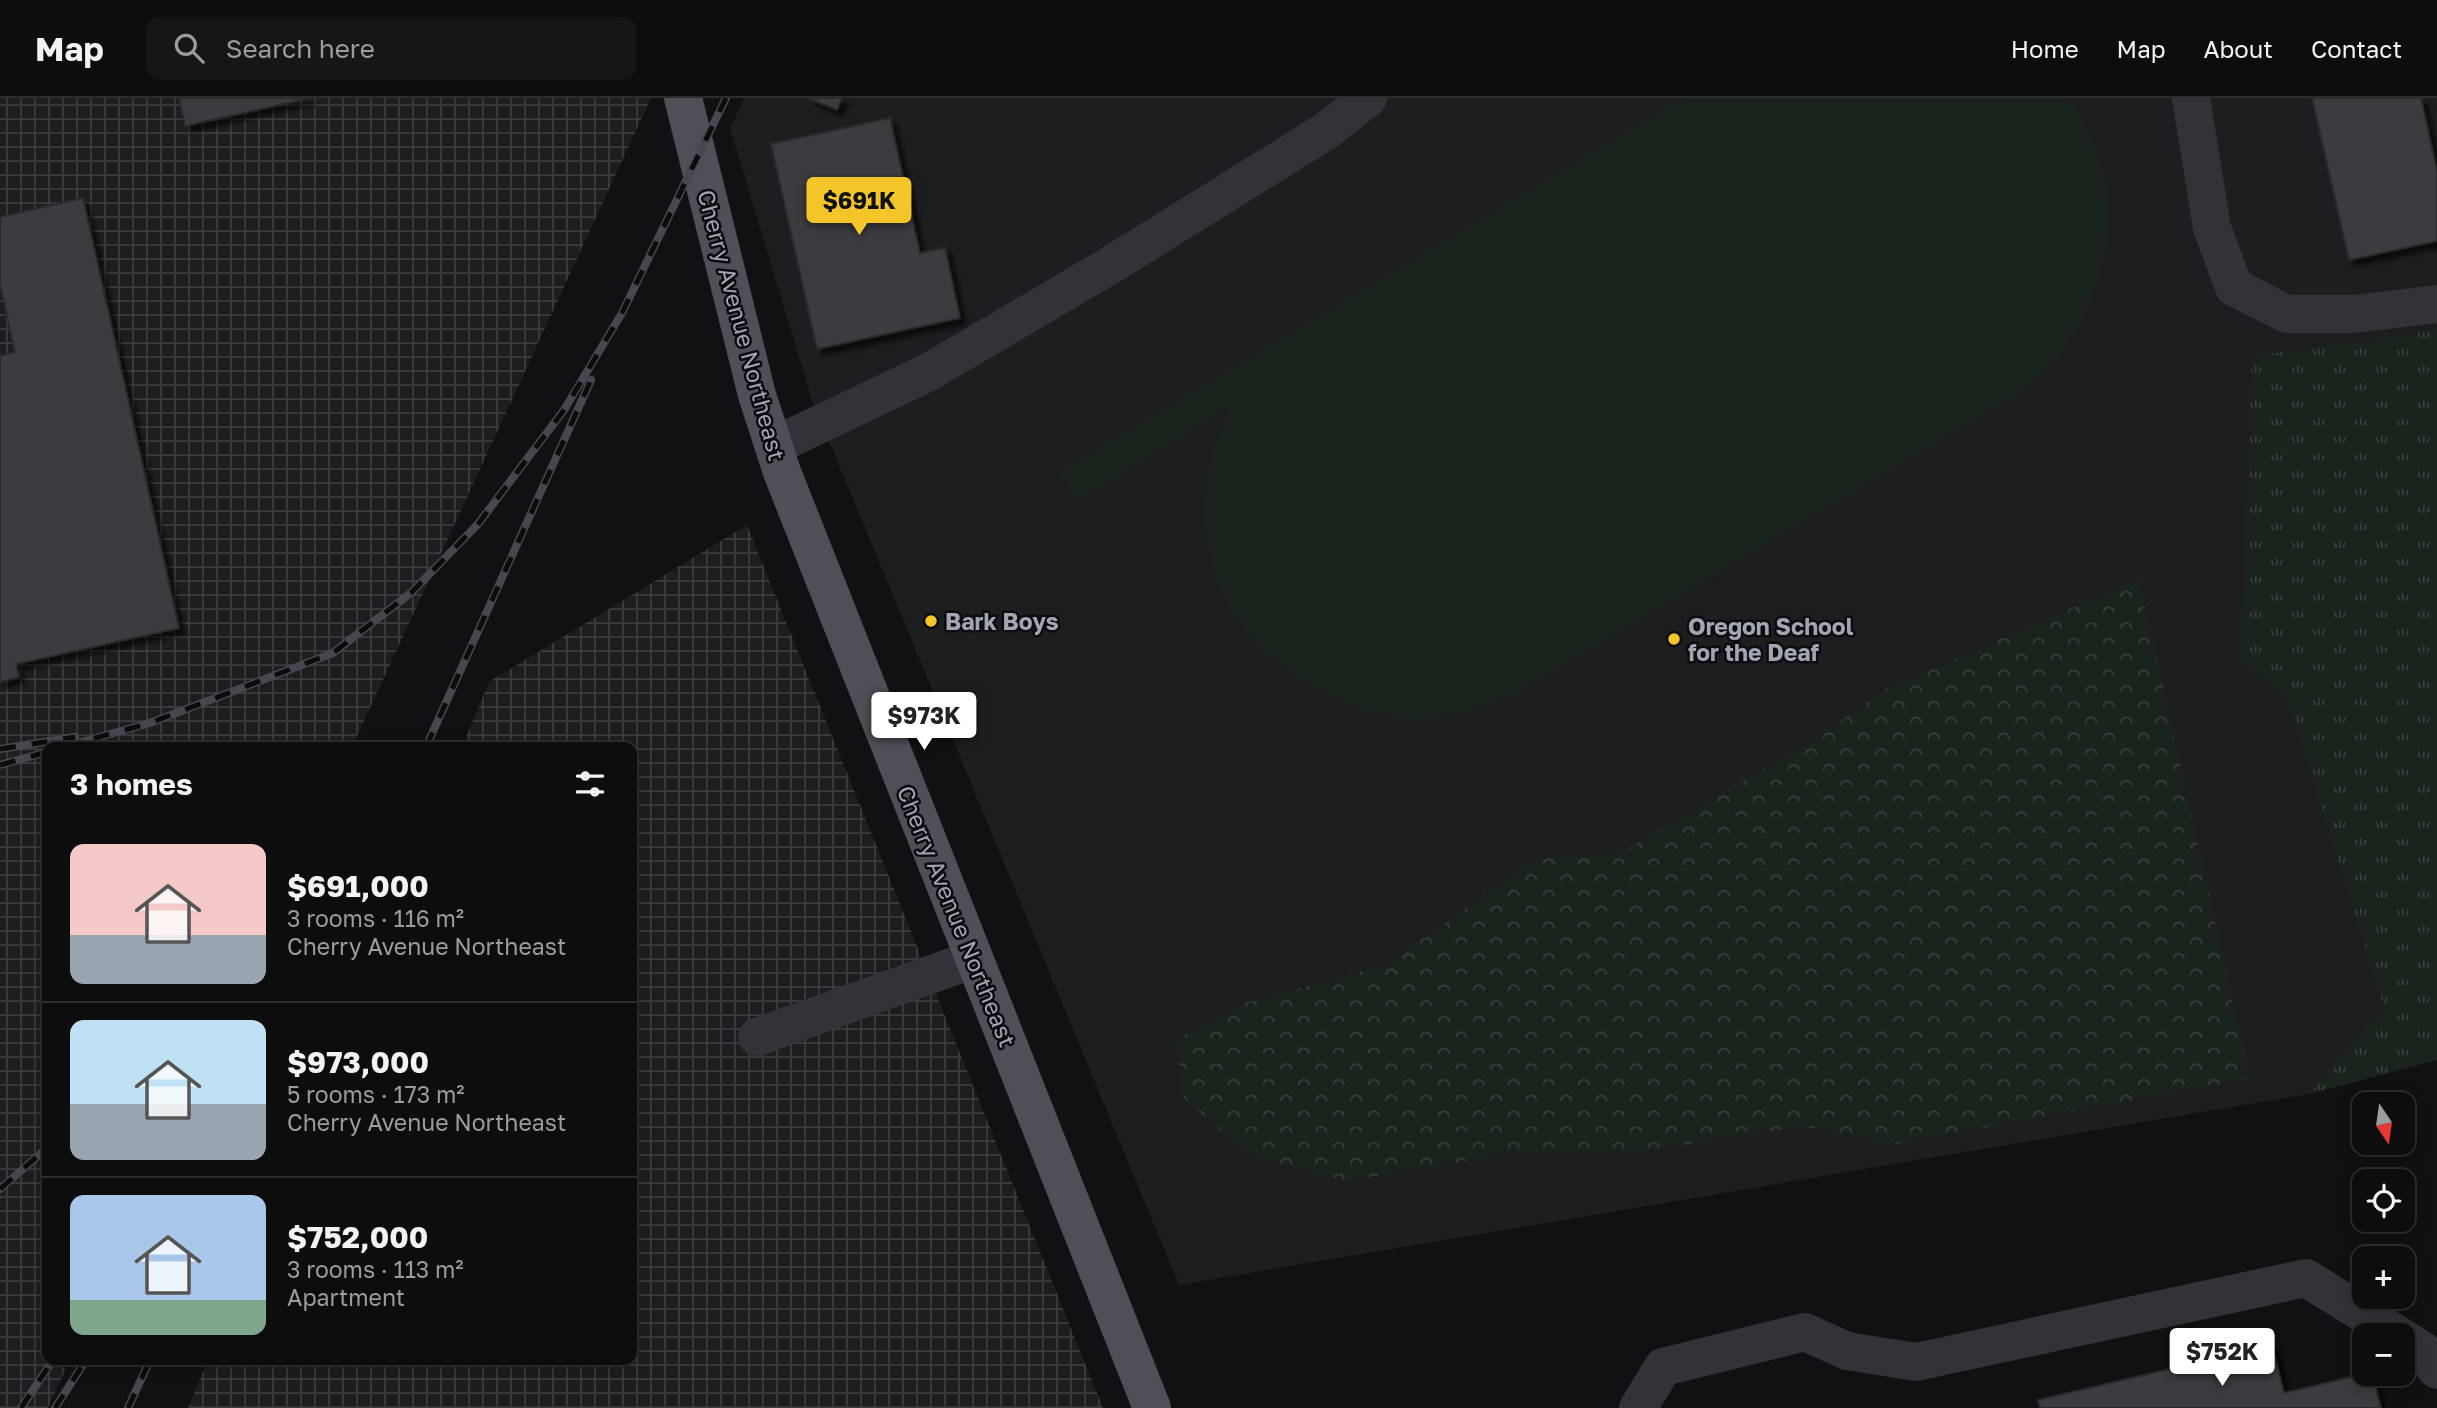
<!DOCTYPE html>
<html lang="en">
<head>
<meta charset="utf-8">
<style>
  :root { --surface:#0d0d0e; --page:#161617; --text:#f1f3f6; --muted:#9a9c9e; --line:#2d2d2e; --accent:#f4c528 }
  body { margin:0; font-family:"Golos Text",sans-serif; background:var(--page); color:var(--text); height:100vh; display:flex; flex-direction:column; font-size:26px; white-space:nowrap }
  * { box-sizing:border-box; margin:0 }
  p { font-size:23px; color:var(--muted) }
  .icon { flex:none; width:38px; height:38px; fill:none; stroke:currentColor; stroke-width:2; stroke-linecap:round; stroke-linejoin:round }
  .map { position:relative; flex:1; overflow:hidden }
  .drawer { position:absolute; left:42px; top:644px; width:595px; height:623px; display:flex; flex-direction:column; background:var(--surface); border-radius:14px; box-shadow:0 4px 18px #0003,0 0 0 2px var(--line) }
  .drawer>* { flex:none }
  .needle { width:46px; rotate:167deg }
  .fabs { position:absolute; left:2352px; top:994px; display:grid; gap:14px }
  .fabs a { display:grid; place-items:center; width:63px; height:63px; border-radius:14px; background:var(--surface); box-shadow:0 4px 18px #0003,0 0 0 2px var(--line); font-size:35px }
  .price { position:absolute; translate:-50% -60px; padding:0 16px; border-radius:7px; background:#fff; color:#222; font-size:23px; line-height:46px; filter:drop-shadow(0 2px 4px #0008) }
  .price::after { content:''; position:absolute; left:50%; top:42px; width:21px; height:16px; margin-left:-10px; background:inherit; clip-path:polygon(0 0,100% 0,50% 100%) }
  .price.selected { background:var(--accent); color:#111 }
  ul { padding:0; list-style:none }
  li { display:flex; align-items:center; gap:21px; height:175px; padding:0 28px }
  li+li { border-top:2px solid var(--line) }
  li span { display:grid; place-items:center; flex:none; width:196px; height:140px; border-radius:14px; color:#555 }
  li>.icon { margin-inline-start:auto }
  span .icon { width:84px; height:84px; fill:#fffc; stroke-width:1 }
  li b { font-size:30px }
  h2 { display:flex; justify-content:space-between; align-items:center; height:84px; padding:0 28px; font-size:30px }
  header { display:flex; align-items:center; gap:42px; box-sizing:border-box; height:98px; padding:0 35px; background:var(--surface); border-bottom:2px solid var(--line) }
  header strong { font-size:33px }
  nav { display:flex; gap:38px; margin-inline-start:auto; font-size:24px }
  .search { width:490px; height:63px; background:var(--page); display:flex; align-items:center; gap:18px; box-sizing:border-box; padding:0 24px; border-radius:14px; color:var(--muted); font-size:26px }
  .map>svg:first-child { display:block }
  .built { fill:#1e1d20 }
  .industrial { fill:url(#industrial-grid) }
  .grass { fill:url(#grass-tufts) }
  .forest { fill:url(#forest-crowns) }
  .pitch { fill:#1b231d }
  .building { fill:#3b3b40; stroke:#2c2b2f; stroke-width:2; filter:url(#shadow) }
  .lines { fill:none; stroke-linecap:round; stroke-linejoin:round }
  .minor { stroke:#323338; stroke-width:38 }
  .major { stroke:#4e4f57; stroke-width:38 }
  .rail-casing { stroke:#47484f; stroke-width:8 }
  .rail { stroke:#0c0c0e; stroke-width:5; stroke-dasharray:16; stroke-linecap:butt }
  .poi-dot { fill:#f4c528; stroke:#0c0c0e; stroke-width:2.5 }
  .labels { text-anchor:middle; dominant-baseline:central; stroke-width:5; stroke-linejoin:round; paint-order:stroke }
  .street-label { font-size:23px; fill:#a2a6b4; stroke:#0c0c0e }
  .poi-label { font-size:23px; font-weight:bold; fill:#a2a6b4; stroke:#0c0c0e; text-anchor:start }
</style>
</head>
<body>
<header>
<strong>Map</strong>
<div class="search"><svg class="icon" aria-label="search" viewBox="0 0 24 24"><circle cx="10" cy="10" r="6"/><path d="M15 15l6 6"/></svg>Search here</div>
<nav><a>Home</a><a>Map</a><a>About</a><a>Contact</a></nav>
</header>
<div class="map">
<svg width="2437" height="1310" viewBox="0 0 2437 1310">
  <defs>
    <pattern id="industrial-grid" width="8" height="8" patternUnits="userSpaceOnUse" patternTransform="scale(1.75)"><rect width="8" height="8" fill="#1e1d20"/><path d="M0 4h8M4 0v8" fill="none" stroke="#3c3b3e"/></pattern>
    <pattern id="grass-tufts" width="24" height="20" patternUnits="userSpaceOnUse" patternTransform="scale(1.75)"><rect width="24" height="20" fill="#1b231d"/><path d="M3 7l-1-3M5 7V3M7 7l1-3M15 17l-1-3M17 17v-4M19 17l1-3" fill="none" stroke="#39403b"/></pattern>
    <pattern id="forest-crowns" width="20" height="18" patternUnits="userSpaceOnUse" patternTransform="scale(1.75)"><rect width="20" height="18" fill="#1b231d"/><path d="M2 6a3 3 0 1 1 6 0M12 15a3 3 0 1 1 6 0" fill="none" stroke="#39403b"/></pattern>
    <filter id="shadow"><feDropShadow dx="6" dy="6" stdDeviation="2" flood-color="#0009"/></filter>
  </defs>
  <rect width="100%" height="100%" fill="#111113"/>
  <!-- built -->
  <path class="built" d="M 744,0 L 2437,0 L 2437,962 L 2309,996 L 1179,1187 L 812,302 L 730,31 Z"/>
  <!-- industrial -->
  <g class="industrial">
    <path d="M 0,0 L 651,0 L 352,649 L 47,649 L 47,1262 L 70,1262 L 48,1310 L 0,1310 Z"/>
    <path d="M 747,427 L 1103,1310 L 188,1310 L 208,1262 L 632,1262 L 632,649 L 462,649 L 489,584 Z"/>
  </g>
  <!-- grass -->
  <path class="grass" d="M 2437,232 L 2437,962 L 2309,996 L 2384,909 L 2289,605 L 2241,562 L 2252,258 Z"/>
  <!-- forest -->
  <path class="forest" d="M 2139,481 L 2250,981 L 1891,1047 L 1803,1028 L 1645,1053 L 1507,1056 L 1346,1083 L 1254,1060 L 1184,1001 L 1176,942 L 1246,905 L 1388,866 L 1534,761 L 1626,752 L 1824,635 L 1887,590 Z"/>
  <!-- pitch -->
  <path class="pitch" d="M 1681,0 L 2070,0 C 2083,16 2089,34 2096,53 C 2099,63 2104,74 2106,84 C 2120,142 2088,227 2049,270 C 2039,280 2027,289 2016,298 L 1516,596 C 1483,611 1451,621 1414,621 C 1395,621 1374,615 1357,609 C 1276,582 1213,516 1206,428 C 1204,404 1208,372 1215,349 C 1220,336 1226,323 1230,309 L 1080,403 L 1058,374 Z"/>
  <!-- building -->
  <g class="building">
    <path d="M 179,0 L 310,0 L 185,28 Z"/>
    <path d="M 808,0 L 842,0 L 837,12 Z"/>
    <path d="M 2312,0 L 2421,0 L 2437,73 L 2437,143 L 2349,162 Z"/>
    <path d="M 890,20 L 920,155 L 945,150 L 960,220 L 817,251 L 771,46 Z"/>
    <path d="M 83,100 L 179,530 L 16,566 L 19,579 L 0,584 L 0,258 L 15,254 L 0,186 L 0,119 Z"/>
    <path d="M 2272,1247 L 2284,1295 L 2364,1276 L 2372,1276 L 2381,1310 L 2040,1310 L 2038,1302 Z"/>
  </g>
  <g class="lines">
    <!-- minor -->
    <g class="minor">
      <path d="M 2191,0 L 2212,130 L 2234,189 L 2287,216 L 2353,216 L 2437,206"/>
      <path d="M 774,348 L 929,274 L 1109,168 L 1326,33 L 1368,0"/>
      <path d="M 757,939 L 974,861"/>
      <path d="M 2403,1240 L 2422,1252 L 2437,1272"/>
      <path d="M 1638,1310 L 1663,1269 L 1805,1234 L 1847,1253 L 1916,1264 L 2306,1180 L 2398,1237"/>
    </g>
    <!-- major -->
    <path class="major" d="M 683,0 L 757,297 L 782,374 L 1152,1310"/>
    <!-- rail casing -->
    <g class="rail-casing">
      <g id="rail">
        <path d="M 63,649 L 150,625 L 333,555 L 412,494 L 478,426 L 564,312 L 622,215 L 726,0"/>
        <path d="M 426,649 L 591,282"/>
        <path d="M 0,651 L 75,639"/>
        <path d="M 0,667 L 47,654"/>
        <path d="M 0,1091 L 47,1050"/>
        <path d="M 21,1310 L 53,1262"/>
        <path d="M 55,1310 L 86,1262"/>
        <path d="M 128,1310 L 150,1262"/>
      </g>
    </g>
    <!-- rail -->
    <use href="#rail" class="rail"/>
  </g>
  <!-- markers -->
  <g class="poi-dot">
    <circle cx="931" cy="523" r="7"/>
    <circle cx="1674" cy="541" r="7"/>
  </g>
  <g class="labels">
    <!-- street labels -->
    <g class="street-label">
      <text transform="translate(742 227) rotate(75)">Cherry Avenue Northeast</text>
      <text transform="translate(957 818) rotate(68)">Cherry Avenue Northeast</text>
    </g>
    <!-- poi labels -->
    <g class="poi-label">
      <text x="945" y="523">Bark Boys</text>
      <text x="1688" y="528">Oregon School<tspan x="1688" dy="26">for the Deaf</tspan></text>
    </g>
  </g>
</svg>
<div class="fabs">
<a><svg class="needle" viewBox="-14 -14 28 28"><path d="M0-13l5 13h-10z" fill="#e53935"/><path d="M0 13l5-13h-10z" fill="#9a9c9e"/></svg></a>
<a><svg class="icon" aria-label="locate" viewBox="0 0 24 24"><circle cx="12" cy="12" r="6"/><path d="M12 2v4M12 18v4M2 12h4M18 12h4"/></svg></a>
<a>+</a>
<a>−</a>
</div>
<b class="price selected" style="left:859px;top:139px">$691K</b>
<b class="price" style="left:924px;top:654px">$973K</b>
<b class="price" style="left:2222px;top:1290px">$752K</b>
<section class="drawer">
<h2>3 homes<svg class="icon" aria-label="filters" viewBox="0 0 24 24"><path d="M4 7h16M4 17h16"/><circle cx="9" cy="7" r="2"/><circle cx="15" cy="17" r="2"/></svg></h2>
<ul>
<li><span style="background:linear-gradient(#f6c9c9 65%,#9aa5b1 0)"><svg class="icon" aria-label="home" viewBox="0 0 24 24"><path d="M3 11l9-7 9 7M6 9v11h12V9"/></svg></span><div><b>$691,000</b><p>3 rooms · 116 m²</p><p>Cherry Avenue Northeast</p></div></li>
<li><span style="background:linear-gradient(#bfe0f5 60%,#9aa5b1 0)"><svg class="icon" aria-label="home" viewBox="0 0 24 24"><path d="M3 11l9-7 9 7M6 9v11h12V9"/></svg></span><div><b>$973,000</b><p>5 rooms · 173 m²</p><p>Cherry Avenue Northeast</p></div></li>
<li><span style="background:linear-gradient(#a9c7e8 75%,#7fa58c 0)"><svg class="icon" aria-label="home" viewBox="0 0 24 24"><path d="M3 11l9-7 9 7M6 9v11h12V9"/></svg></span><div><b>$752,000</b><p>3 rooms · 113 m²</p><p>Apartment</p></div></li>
</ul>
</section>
</div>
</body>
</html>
